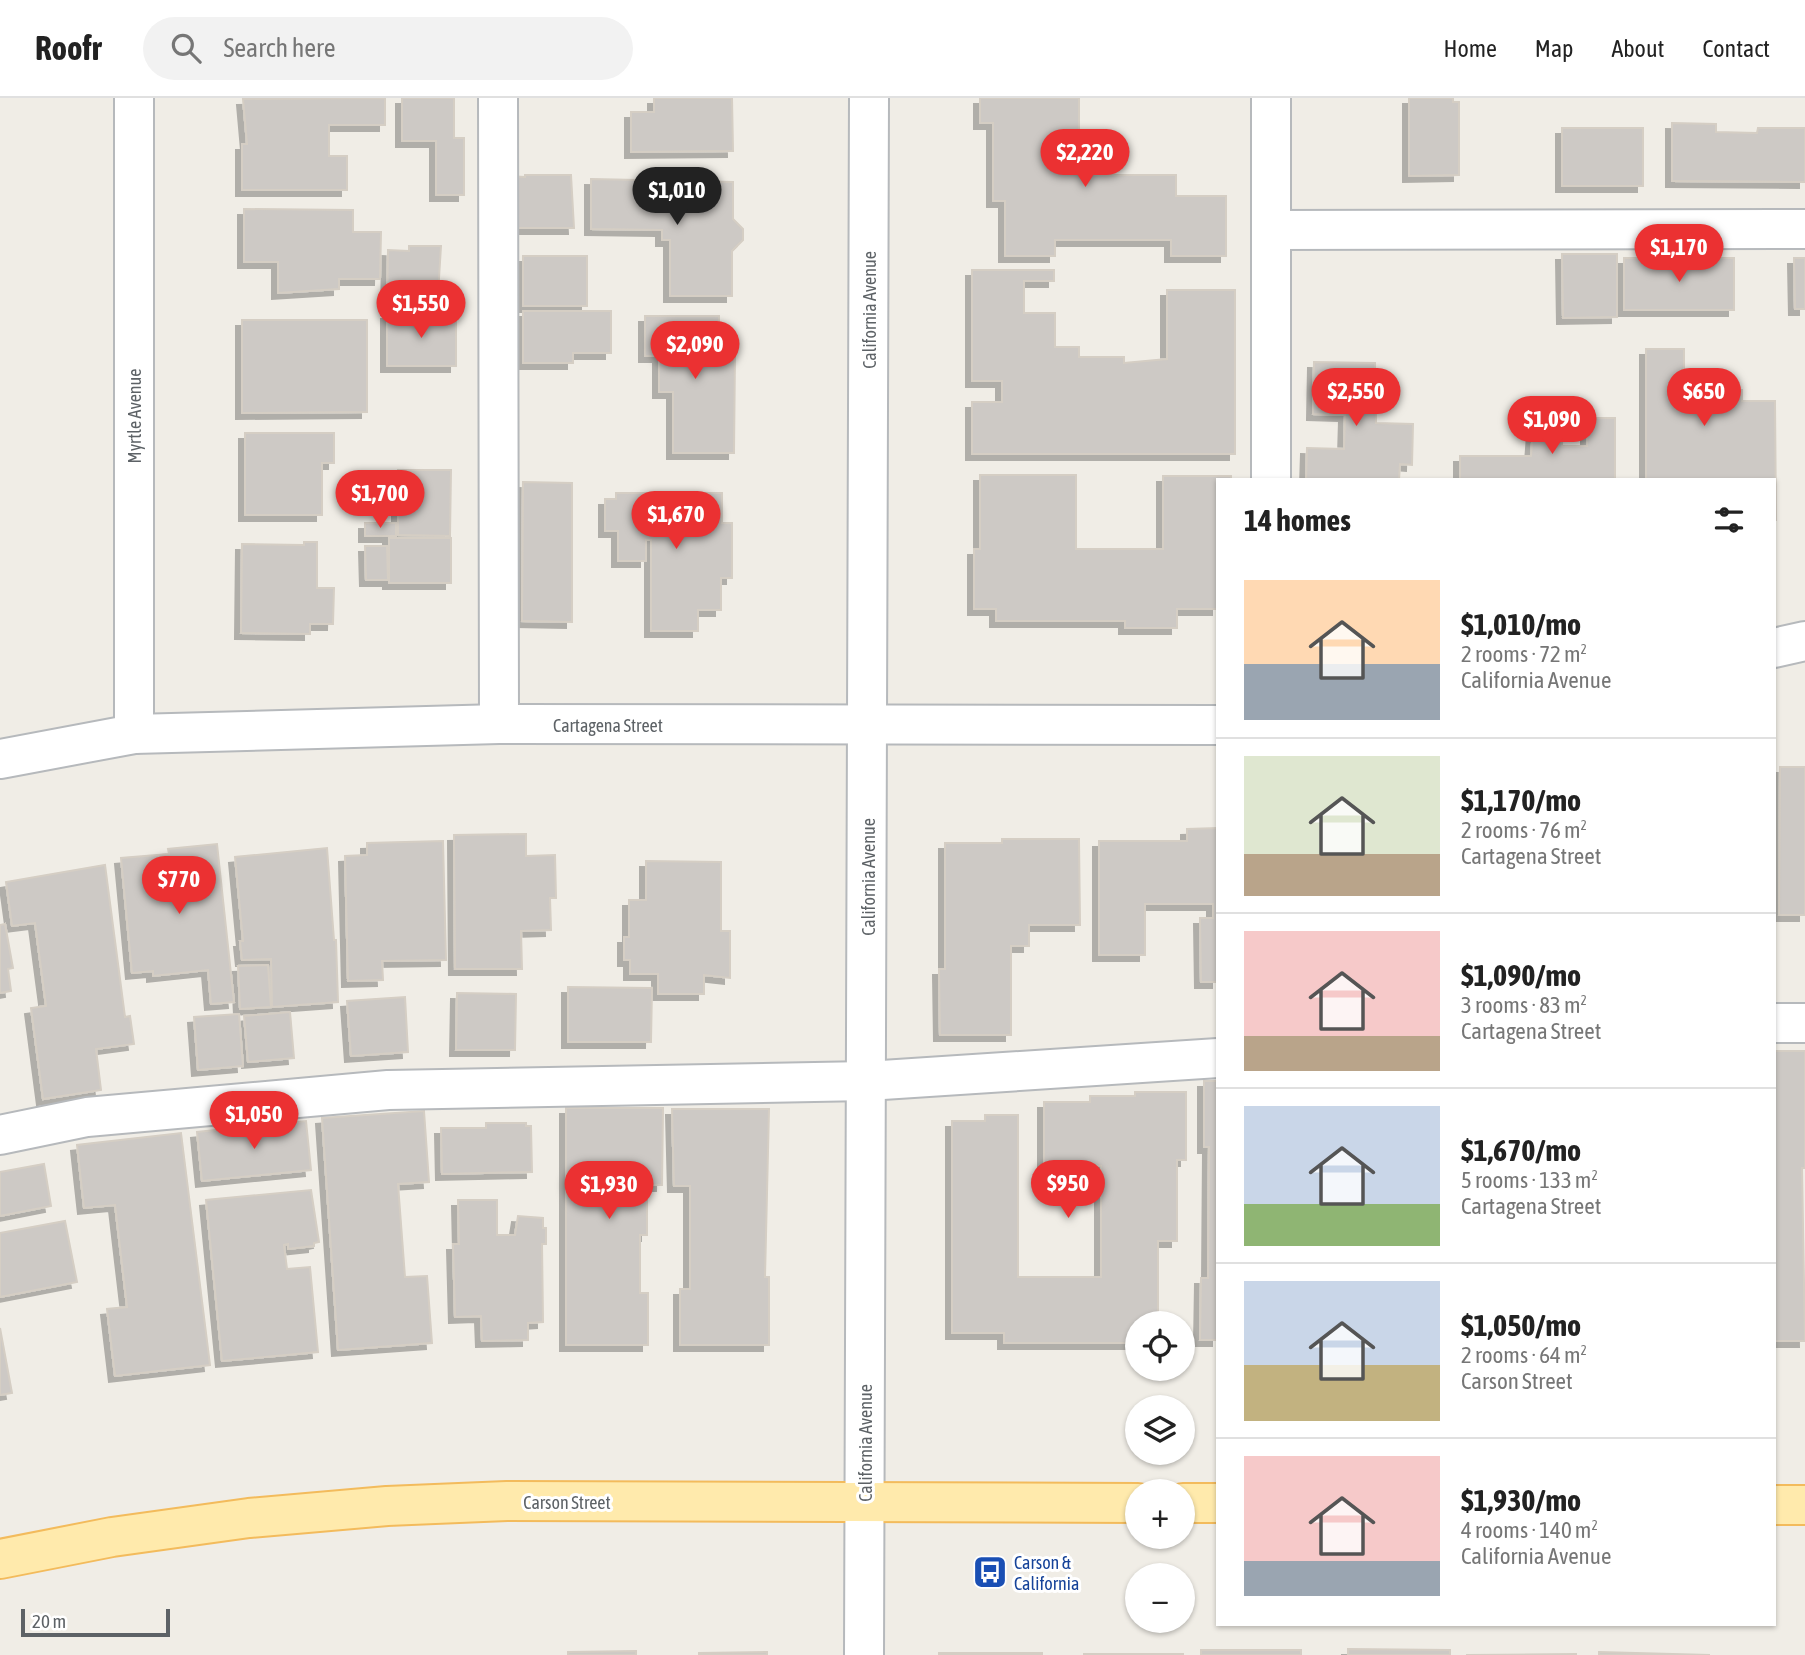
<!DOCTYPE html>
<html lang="en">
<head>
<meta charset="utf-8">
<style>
  :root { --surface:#fff; --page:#f2f2f2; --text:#222; --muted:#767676; --line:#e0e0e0; --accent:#eb3132 }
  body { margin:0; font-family:"Asap Condensed",sans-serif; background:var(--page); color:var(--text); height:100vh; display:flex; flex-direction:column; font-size:26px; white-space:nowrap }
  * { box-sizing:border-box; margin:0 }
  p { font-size:23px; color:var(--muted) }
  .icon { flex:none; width:38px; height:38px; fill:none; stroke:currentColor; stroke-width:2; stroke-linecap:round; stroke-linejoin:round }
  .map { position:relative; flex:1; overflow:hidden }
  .sheet { position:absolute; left:1216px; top:380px; width:560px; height:1148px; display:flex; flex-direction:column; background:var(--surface); border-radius:0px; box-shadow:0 2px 5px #0004 }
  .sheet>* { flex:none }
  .tools { position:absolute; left:1125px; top:1213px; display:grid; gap:14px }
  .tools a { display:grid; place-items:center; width:70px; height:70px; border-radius:50%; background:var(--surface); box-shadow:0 2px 5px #0004; font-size:35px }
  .scale { position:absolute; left:21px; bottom:18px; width:149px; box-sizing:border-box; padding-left:7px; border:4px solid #5d6266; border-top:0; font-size:19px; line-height:24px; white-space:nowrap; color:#5d6266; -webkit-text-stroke:5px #fff; paint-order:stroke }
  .price { position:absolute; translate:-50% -60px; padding:0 16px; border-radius:24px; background:var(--accent); color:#fff; font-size:23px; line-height:46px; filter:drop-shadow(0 2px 4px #0008) }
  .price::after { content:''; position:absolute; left:50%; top:42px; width:21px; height:16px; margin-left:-10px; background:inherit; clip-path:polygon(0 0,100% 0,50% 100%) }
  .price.on { background:#222; color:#fff }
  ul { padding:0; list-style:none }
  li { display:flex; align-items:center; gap:21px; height:175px; padding:0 28px }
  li+li { border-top:2px solid var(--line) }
  li span { display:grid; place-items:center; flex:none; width:196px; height:140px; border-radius:0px; color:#555 }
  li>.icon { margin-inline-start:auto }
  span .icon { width:84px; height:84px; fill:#fffc; stroke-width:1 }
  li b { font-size:30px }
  h2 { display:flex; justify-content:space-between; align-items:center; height:84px; padding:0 28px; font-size:30px }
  header { display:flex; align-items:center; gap:42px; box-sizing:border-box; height:98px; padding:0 35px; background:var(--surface); border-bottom:2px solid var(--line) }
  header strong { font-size:33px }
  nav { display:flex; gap:38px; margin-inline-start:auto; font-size:24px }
  .search { width:490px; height:63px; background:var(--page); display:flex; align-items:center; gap:18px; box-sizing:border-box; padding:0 24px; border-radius:38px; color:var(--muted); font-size:26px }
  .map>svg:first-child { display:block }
  .building { fill:#cdc9c5; stroke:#d5cec4; stroke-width:2; filter:url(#shadow) }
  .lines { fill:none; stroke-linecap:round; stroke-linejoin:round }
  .minor-casing { stroke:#b6b9bc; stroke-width:42 }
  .major-casing { stroke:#f3bb5c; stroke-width:42 }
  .minor { stroke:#fff; stroke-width:38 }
  .major { stroke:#ffeaac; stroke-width:38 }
  .labels { text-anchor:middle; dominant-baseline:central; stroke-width:6; stroke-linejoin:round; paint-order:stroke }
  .street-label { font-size:18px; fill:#5d6266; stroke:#fff }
  .transit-label { font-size:18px; fill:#164399; stroke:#fff; text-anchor:start }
</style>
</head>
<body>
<header>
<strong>Roofr</strong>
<div class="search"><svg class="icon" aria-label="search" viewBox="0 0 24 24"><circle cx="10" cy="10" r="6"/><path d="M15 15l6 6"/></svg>Search here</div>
<nav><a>Home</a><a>Map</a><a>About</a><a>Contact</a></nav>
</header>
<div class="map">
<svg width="1805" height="1557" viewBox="0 0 1805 1557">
  <defs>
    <filter id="shadow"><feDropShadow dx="-6" dy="6" stdDeviation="0" flood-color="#0004"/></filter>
  </defs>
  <rect width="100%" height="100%" fill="#f0ede6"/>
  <!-- building -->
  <g class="building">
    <path d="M 385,0 L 385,27 L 329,27 L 329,58 L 347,58 L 347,92 L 242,92 L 242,46 L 247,46 L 243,1 Z"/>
    <path d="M 402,0 L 454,0 L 454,40 L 464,40 L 464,97 L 436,97 L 436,43 L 402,43 Z"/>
    <path d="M 654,0 L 732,0 L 733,53 L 631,54 L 631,14 L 654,14 Z"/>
    <path d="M 980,0 L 1079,0 L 1079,77 L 1176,77 L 1176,98 L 1226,98 L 1226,158 L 1171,158 L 1171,142 L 1055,142 L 1055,158 L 1005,158 L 1005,103 L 993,103 L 993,25 L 980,25 Z"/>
    <path d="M 1409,0 L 1453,0 L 1453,4 L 1459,4 L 1459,77 L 1409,78 Z"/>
    <path d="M 1672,25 L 1716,26 L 1716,34 L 1757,35 L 1758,30 L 1805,30 L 1805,84 L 1672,83 Z"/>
    <rect x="1562" y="30" width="81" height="58"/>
    <path d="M 525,77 L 571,77 L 574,130 L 509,130 L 509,78 L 525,79 Z"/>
    <path d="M 591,81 L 733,84 L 733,121 L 743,131 L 743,142 L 732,153 L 732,198 L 670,198 L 670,142 L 662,142 L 662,132 L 591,131 Z"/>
    <path d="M 244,111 L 353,112 L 353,134 L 381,134 L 380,181 L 339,181 L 339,191 L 278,195 L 278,164 L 244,164 Z"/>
    <path d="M 409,148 L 441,148 L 437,212 L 387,211 L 388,152 L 409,153 Z"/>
    <path d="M 1562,156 L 1617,156 L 1617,219 L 1563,220 Z"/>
    <rect x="523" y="158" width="64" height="50"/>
    <rect x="1624" y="160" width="110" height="52"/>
    <path d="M 1794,160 L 1805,160 L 1805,211 L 1795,211 Z"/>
    <path d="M 972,172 L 1054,172 L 1054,183 L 1024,183 L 1024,215 L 1055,215 L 1055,249 L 1079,249 L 1079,259 L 1124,259 L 1124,265 L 1167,261 L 1167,192 L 1235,192 L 1235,356 L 972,356 L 972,304 L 1002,304 L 1002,283 L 972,283 Z"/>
    <path d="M 523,213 L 611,213 L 611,255 L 573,255 L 573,265 L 523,265 Z"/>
    <rect x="387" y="215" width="69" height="53"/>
    <path d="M 645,218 L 719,218 L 719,254 L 735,254 L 734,355 L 673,355 L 673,294 L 659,294 L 659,258 L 645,258 Z"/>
    <path d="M 242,222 L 367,222 L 367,314 L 242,315 Z"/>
    <path d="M 1646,251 L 1684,251 L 1684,293 L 1742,292 L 1742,303 L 1775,303 L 1776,423 L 1774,382 L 1646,382 Z"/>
    <path d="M 1314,264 L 1375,265 L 1376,325 L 1413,326 L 1412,367 L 1400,366 L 1399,382 L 1306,382 L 1307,350 L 1344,351 L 1345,317 L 1313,316 Z"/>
    <path d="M 1534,318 L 1562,318 L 1562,348 L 1587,348 L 1587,320 L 1615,320 L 1615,382 L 1460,382 L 1460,358 L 1531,358 Z"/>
    <path d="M 245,335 L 334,335 L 334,365 L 322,365 L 322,417 L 245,417 Z"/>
    <path d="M 398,372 L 451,372 L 450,438 L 398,437 Z"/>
    <path d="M 980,377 L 1076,377 L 1076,451 L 1163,451 L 1163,378 L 1231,378 L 1231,382 L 1218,382 L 1218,511 L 1177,511 L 1177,530 L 1125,530 L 1125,523 L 996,523 L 996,511 L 974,511 L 974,451 L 980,451 Z"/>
    <path d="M 523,384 L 572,385 L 572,524 L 522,523 Z"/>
    <path d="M 616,395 L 722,395 L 722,425 L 732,425 L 732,480 L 721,480 L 721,512 L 698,512 L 698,533 L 651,533 L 651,442 L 646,442 L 646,463 L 618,463 L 618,433 L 605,433 L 605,401 L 616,401 Z"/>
    <rect x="365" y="425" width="31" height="13"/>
    <rect x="389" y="440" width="62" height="45"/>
    <path d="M 304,444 L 317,444 L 317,490 L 334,490 L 333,526 L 310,526 L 310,536 L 241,535 L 242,446 L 304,447 Z"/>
    <path d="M 365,448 L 387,448 L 388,482 L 366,482 Z"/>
    <path d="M 1780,669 L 1805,669 L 1805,817 L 1779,817 Z"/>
    <path d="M 1218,730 L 1218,884 L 1201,884 L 1200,820 L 1213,820 L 1213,806 L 1145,806 L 1145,857 L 1099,857 L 1099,743 L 1187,743 L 1187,731 Z"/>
    <path d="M 526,736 L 526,758 L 555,757 L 556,800 L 550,800 L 551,832 L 521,833 L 522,871 L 455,871 L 454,737 Z"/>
    <path d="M 1002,741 L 1079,741 L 1080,827 L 1029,827 L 1029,848 L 1011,848 L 1011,937 L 940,937 L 939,871 L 945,871 L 945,745 L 1002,745 Z"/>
    <path d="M 443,743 L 446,862 L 382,863 L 383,882 L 348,883 L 345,758 L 367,757 L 367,745 Z"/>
    <path d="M 217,746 L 234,904 L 211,906 L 208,872 L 153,878 L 153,873 L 132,875 L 121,760 L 169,756 L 168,751 Z"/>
    <path d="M 327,750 L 334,842 L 336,842 L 338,904 L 272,909 L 271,861 L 242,862 L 240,843 L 243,843 L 235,759 Z"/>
    <path d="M 646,763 L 721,764 L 721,833 L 730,833 L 730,880 L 704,877 L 704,896 L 658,896 L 658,876 L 630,876 L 630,862 L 624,862 L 624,839 L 629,839 L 629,802 L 646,802 Z"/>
    <path d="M 105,767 L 125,919 L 130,918 L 134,946 L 96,951 L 101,992 L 43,1001 L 31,910 L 46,908 L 35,825 L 12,828 L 6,784 Z"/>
    <path d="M 5,826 L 13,870 L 8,871 L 11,893 L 0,895 L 0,827 Z"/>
    <path d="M 268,867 L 271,909 L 240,911 L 238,868 Z"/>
    <path d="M 568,889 L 652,890 L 651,944 L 568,944 Z"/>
    <path d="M 457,895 L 516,896 L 515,952 L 456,952 Z"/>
    <path d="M 405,899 L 408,954 L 351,958 L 347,903 Z"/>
    <path d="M 290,914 L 294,960 L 248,964 L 244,918 Z"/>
    <path d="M 239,916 L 243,968 L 198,972 L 194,919 Z"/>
    <path d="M 1774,953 L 1805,953 L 1805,1070 L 1802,1070 L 1805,1243 L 1774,1243 Z"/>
    <path d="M 1204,983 L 1218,983 L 1218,1242 L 1200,1242 L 1201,1180 L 1208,1180 L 1209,1049 L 1204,1049 Z"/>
    <path d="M 1135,994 L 1186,994 L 1186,1062 L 1177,1062 L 1177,1143 L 1158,1143 L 1158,1225 L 1138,1225 L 1138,1245 L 1004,1245 L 1004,1235 L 952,1235 L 952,1023 L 985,1023 L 985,1017 L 1018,1017 L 1018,1179 L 1101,1179 L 1101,1068 L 1044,1068 L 1044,1004 L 1090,1004 L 1090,998 L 1135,998 Z"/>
    <path d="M 566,1010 L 663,1010 L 662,1087 L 647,1087 L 647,1137 L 640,1137 L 640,1195 L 648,1195 L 648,1247 L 566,1247 Z"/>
    <path d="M 672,1011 L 769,1011 L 765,1179 L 769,1179 L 769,1247 L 680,1247 L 680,1191 L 690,1191 L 690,1088 L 674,1088 Z"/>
    <path d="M 424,1013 L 429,1084 L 398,1086 L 405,1179 L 427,1178 L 432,1245 L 338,1252 L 322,1020 Z"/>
    <path d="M 306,1023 L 311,1072 L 202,1083 L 197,1034 Z"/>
    <path d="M 486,1025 L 526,1025 L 526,1028 L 531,1028 L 532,1074 L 442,1076 L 441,1030 L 486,1030 Z"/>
    <path d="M 181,1035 L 210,1267 L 115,1278 L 107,1211 L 127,1209 L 115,1107 L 84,1110 L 77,1047 Z"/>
    <path d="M 44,1066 L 51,1108 L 0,1118 L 0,1074 Z"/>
    <path d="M 311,1092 L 319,1144 L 314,1145 L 314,1148 L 288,1151 L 288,1146 L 284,1147 L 287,1171 L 310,1169 L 318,1254 L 222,1263 L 206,1102 Z"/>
    <path d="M 458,1102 L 497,1102 L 497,1137 L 515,1137 L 518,1118 L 543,1120 L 543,1130 L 546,1130 L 546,1146 L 542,1146 L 543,1224 L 528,1225 L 528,1242 L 482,1243 L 481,1218 L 455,1219 L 453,1146 L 459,1146 Z"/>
    <path d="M 65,1123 L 77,1184 L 0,1199 L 0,1135 Z"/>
    <path d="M 0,1230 L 12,1295 L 0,1297 Z"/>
    <path d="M 1348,1551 L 1450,1552 L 1450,1557 L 1348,1557 Z"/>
    <rect x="1201" y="1552" width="100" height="5"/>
    <path d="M 636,1553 L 636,1557 L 568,1557 L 568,1554 Z"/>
    <path d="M 767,1554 L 767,1557 L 699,1557 L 699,1555 Z"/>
    <path d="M 1599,1554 L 1710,1557 L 1599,1557 Z"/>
    <rect x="939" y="1555" width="103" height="2"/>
    <rect x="1084" y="1556" width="99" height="1"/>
    <path d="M 1576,1556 L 1576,1557 L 1466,1557 Z"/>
  </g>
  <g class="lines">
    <!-- minor casing -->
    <g class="minor-casing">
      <g id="minor">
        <path d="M 134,0 L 134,636"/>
        <path d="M 498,0 L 499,626"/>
        <path d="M 1271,132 L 1805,131"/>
        <path d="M 1271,382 L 1271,0"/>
        <path d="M 1774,550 L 1805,543"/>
        <path d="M 0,661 L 134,636 L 499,626 L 1218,627"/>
        <path d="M 1774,925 L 1805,925"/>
        <path d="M 0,1037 L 87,1019 L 388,992 L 867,983 L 1218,960"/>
        <path d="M 864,1557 L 869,0"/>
      </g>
    </g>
    <!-- major casing -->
    <g class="major-casing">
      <g id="major">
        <path d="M 1183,1405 L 1218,1405"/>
        <path d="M 1774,1407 L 1805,1407"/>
        <path d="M 0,1461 L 112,1439 L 249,1420 L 387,1408 L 507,1403 L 1138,1405"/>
      </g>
    </g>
    <!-- minor -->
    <use href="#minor" class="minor"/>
    <!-- major -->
    <use href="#major" class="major"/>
  </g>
  <!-- icons -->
  <defs>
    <g id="bus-square" transform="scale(1.75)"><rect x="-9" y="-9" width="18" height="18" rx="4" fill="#1a4fb4" stroke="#fff"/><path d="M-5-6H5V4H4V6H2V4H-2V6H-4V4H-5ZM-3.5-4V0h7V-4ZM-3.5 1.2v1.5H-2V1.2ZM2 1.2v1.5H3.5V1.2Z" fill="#fff"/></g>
  </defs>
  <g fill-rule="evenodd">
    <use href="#bus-square" x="990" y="1474"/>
  </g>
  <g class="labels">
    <!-- street labels -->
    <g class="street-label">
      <text transform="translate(869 212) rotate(-90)">California Avenue</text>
      <text transform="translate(134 318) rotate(-90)">Myrtle Avenue</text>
      <text x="608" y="627">Cartagena Street</text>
      <text transform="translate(868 779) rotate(-90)">California Avenue</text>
      <text transform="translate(865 1345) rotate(-90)">California Avenue</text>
      <text x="567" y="1404">Carson Street</text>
    </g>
    <!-- transit labels -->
    <g class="transit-label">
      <text x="1014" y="1464">Carson &amp;<tspan x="1014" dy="21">California</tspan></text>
    </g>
  </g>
</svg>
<div class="tools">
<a><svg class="icon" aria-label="locate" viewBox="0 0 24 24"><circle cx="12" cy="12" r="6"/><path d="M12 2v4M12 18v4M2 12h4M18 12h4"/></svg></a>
<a><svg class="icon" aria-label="layers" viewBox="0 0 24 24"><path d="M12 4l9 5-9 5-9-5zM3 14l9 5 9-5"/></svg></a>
<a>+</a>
<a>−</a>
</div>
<div class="scale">20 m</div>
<b class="price" style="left:1085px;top:91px">$2,220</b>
<b class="price on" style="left:677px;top:129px">$1,010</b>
<b class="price" style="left:1679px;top:186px">$1,170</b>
<b class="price" style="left:421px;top:242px">$1,550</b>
<b class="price" style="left:695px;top:283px">$2,090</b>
<b class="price" style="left:1356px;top:330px">$2,550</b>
<b class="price" style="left:1704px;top:330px">$650</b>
<b class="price" style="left:1552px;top:358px">$1,090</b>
<b class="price" style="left:380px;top:432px">$1,700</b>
<b class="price" style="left:676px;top:453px">$1,670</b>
<b class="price" style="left:179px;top:818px">$770</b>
<b class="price" style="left:254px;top:1053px">$1,050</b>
<b class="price" style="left:1068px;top:1122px">$950</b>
<b class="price" style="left:609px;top:1123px">$1,930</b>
<section class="sheet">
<h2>14 homes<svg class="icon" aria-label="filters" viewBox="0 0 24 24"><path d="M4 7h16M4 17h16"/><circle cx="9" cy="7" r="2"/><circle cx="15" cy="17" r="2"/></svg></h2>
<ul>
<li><span style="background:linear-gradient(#ffd9b3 60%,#9aa5b1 0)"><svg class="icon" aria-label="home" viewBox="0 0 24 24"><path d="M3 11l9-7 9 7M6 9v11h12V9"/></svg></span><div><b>$1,010/mo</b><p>2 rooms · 72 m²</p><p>California Avenue</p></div></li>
<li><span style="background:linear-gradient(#dfe7d0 70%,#b9a48a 0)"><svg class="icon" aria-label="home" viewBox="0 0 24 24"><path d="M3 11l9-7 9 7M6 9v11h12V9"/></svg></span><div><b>$1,170/mo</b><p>2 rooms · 76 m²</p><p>Cartagena Street</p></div></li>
<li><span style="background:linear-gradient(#f6c9c9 75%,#b9a48a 0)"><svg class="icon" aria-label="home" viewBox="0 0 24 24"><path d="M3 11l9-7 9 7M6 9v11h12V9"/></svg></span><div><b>$1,090/mo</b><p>3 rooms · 83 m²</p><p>Cartagena Street</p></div></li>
<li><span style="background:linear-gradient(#c9d6e8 70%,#8fb573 0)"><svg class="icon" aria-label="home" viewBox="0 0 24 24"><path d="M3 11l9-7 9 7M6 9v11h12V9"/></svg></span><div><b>$1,670/mo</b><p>5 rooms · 133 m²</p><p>Cartagena Street</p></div></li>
<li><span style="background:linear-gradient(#c9d6e8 60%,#c2b280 0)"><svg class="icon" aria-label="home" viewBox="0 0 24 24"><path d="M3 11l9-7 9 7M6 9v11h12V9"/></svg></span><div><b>$1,050/mo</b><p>2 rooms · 64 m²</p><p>Carson Street</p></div></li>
<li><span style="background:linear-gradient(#f6c9c9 75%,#9aa5b1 0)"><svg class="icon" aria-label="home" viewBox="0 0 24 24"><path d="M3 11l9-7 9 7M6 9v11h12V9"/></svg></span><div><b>$1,930/mo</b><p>4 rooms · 140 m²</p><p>California Avenue</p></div></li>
</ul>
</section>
</div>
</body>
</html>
